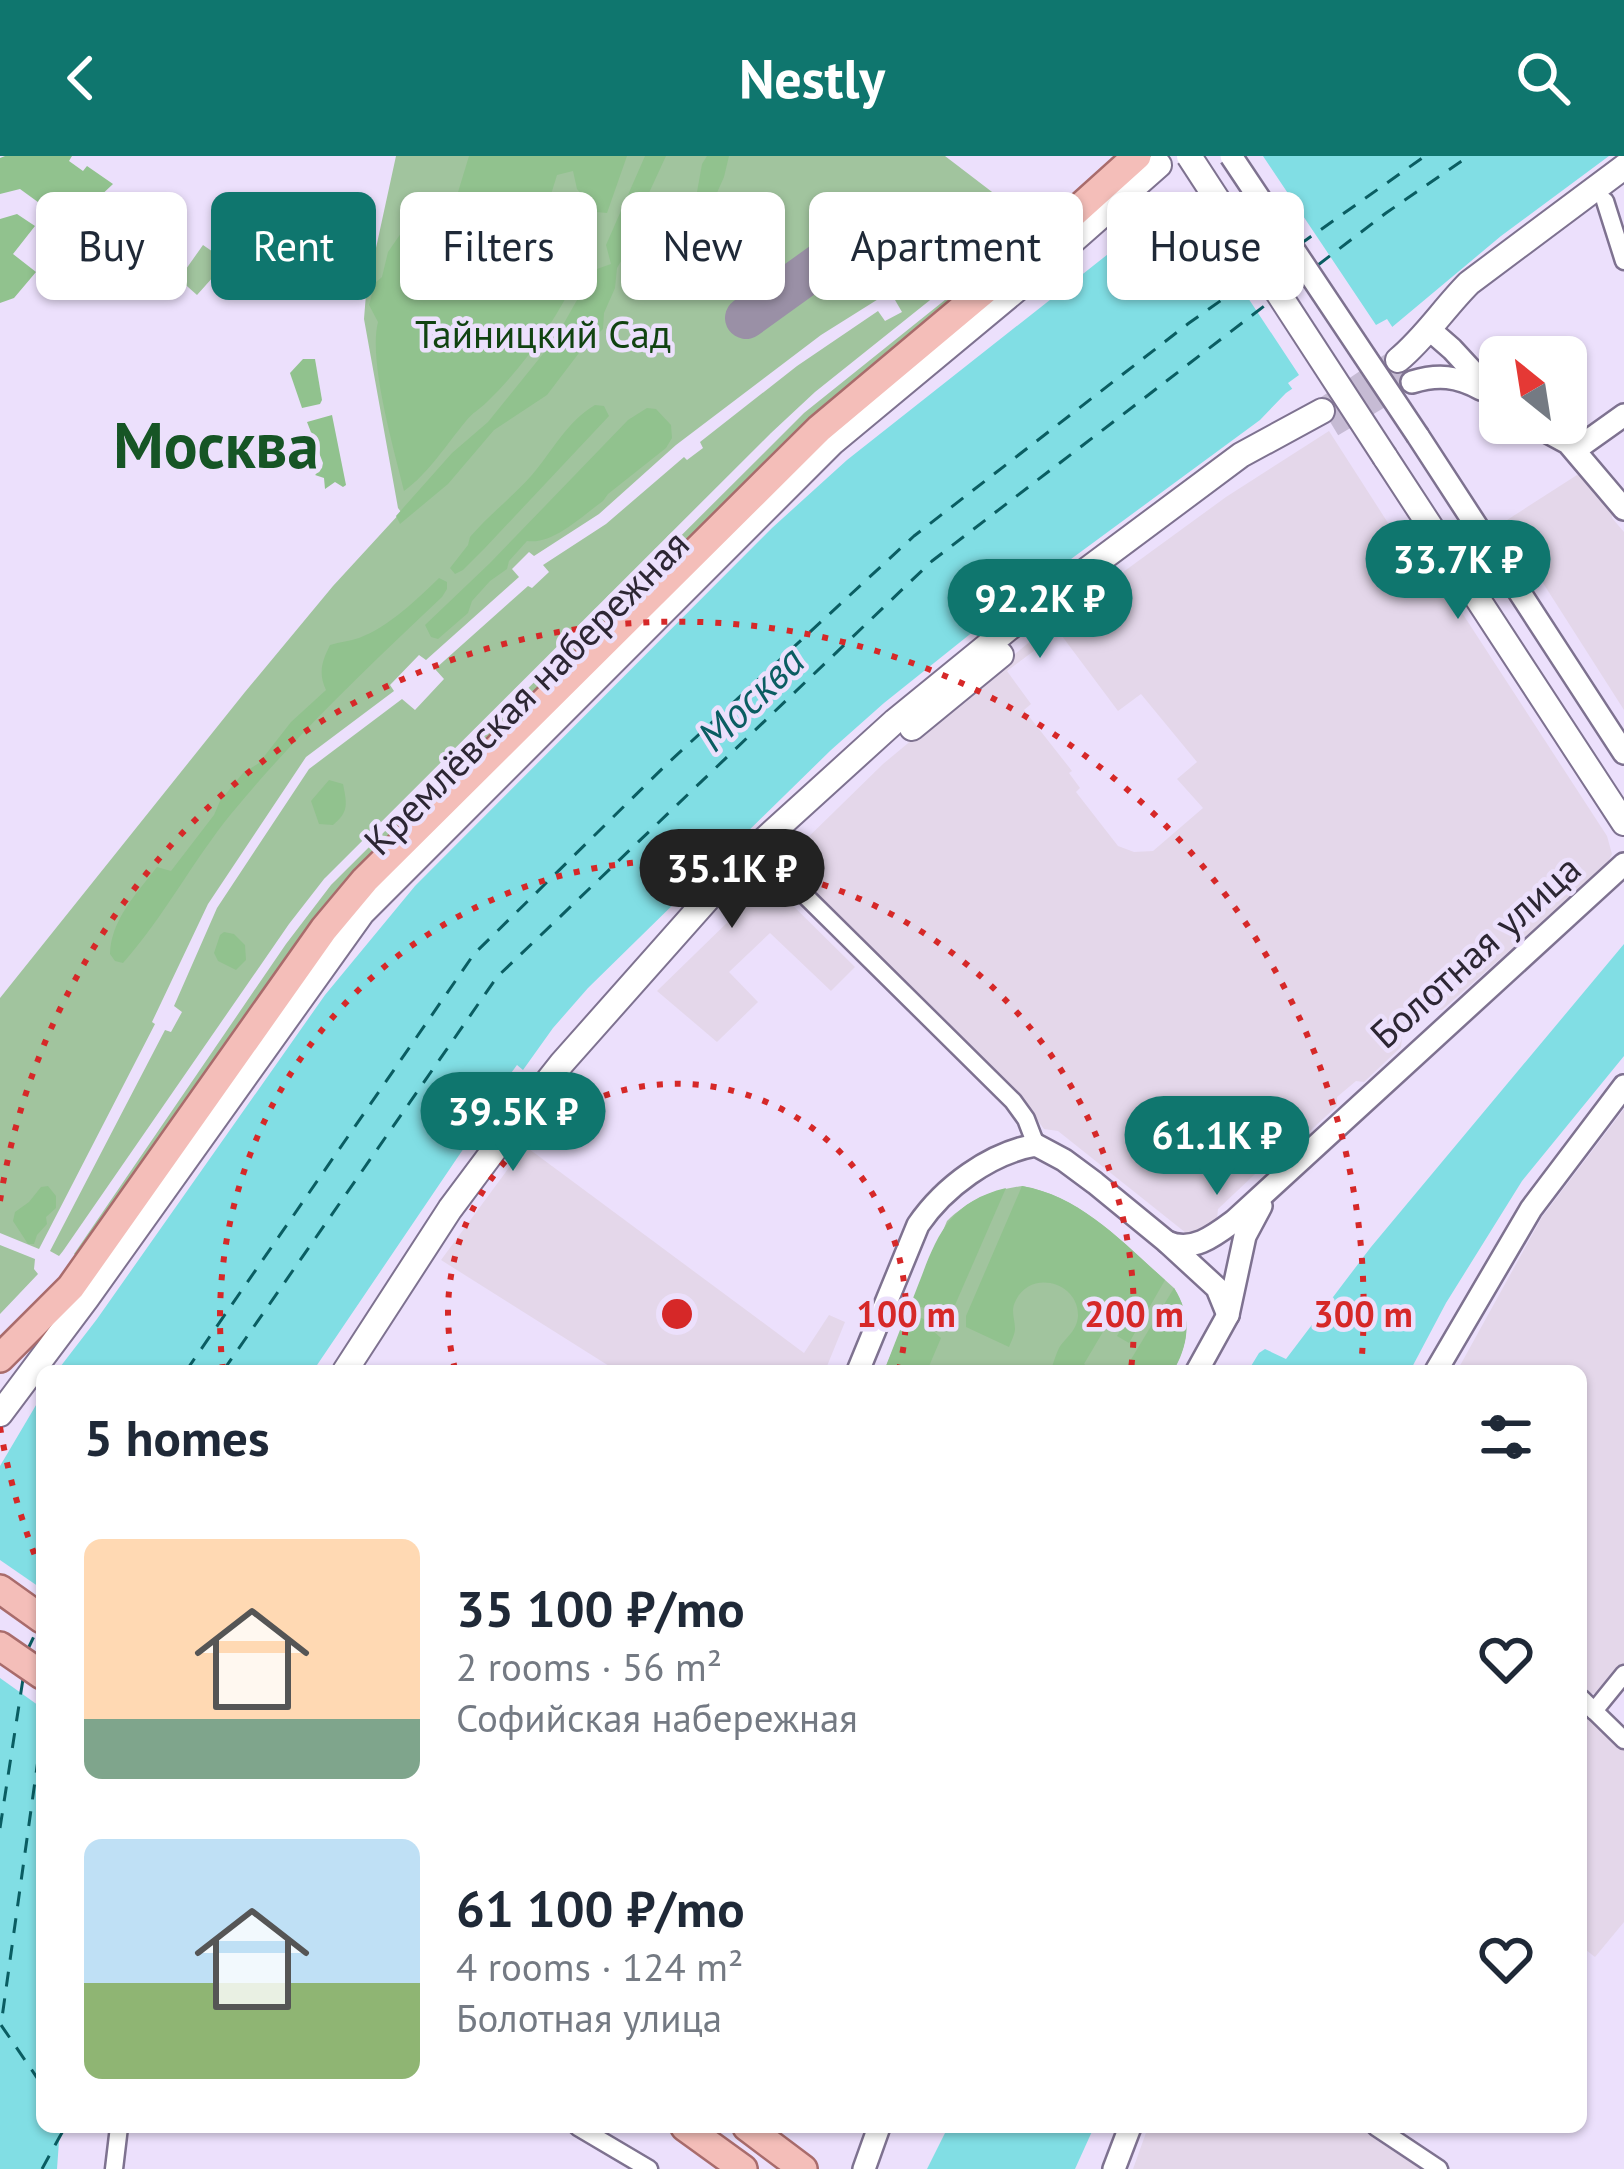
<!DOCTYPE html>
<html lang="en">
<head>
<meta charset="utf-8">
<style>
  :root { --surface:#fff; --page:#f6f6f7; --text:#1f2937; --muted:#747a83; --accent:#0f766e }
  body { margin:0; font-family:"PT Sans",sans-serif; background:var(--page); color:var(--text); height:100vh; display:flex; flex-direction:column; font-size:45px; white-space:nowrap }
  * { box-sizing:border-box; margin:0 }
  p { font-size:39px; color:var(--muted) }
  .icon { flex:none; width:66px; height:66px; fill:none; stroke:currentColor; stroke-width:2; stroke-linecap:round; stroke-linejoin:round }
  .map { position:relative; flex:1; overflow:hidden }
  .drawer { position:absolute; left:36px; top:1209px; width:1551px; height:768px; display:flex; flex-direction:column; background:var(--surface); border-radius:18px; box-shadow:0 3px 9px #0004 }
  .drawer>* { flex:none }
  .hud { position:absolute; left:36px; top:36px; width:1554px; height:108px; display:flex; gap:24px }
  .needle { width:78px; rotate:330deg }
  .tools { position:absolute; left:1479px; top:180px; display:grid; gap:24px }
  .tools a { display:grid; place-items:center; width:108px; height:108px; border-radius:18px; background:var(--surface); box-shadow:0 3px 9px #0004; font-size:60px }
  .price { position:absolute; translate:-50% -102px; padding:0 27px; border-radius:42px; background:var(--accent); color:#fff; font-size:39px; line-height:78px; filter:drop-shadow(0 3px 6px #0008) }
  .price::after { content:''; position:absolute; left:50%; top:72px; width:36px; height:27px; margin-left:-18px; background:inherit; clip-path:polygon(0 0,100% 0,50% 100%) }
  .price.on { background:#222; color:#fff }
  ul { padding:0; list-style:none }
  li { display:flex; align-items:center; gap:36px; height:300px; padding:0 48px }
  li span { display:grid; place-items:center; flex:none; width:336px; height:240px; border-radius:18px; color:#555 }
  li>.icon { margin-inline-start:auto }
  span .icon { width:144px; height:144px; fill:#fffc; stroke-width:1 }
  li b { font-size:51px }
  h2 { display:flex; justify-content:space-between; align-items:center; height:144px; padding:0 48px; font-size:51px }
  .chip { padding:0 42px; border-radius:18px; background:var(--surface); box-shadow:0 3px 9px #0004; font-size:42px; line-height:108px }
  .chip.on { background:var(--accent); color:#fff }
  header { display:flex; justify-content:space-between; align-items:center; height:156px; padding:0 48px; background:var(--accent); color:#fff; font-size:54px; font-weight:700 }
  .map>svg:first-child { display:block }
  .commercial { fill:#e4d7ea; fill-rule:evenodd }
  .green { fill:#a1c49e }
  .forest { fill:#91c28e }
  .water { fill:#81dee4 }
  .pier { fill:#ece0fc }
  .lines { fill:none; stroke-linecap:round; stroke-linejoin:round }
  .ferry { stroke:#0a5d62; stroke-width:3; stroke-dasharray:15 12; stroke-linecap:butt }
  .taxiway { stroke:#9a90a6; stroke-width:42 }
  .secondary-tunnel { stroke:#c6bbd4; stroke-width:24; stroke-dasharray:24 12; stroke-linecap:butt }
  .minor-casing { stroke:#7e7290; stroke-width:21 }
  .tertiary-casing { stroke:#7e7290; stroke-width:26 }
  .secondary-casing { stroke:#7e7290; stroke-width:28 }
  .primary-casing { stroke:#a96c6c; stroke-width:32 }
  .minor { stroke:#fff; stroke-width:16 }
  .tertiary { stroke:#fff; stroke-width:21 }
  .secondary { stroke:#fff; stroke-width:24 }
  .primary { stroke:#f4beb9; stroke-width:27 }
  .tertiary-bridge-casing { stroke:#7e7290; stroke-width:26; stroke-linecap:butt }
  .secondary-bridge-casing { stroke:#7e7290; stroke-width:28; stroke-linecap:butt }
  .tertiary-bridge { stroke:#fff; stroke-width:21 }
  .secondary-bridge { stroke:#fff; stroke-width:24 }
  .ring { fill:none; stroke:#d62828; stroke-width:6; stroke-dasharray:6 12 }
  .labels { text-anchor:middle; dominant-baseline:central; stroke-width:9; stroke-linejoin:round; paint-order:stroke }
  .park-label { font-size:39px; fill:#114311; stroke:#ece0fc }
  .street-label { font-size:39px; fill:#2c2633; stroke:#ece0fc }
  .water-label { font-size:42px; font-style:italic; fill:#0a5d62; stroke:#ece0fc }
  .town-label { font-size:63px; font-weight:bold; fill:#165525; stroke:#ece0fc }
  .centre { fill:#d62828; stroke:#ece0fc; stroke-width:6 }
  .ring-label { font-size:36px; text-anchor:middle; font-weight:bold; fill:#d62828; stroke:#ece0fc; stroke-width:9; stroke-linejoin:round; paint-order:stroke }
</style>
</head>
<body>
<header><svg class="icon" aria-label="back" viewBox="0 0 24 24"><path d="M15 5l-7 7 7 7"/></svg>Nestly<svg class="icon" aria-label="search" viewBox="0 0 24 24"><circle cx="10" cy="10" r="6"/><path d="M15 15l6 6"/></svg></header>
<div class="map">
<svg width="1624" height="2013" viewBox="0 0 1624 2013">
  <rect width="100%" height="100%" fill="#ece0fc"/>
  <!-- commercial -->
  <g class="commercial">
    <path d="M 1329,275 L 1415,409 L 1427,403 L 1607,680 L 1612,698 L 1606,710 L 1442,854 L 1433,854 L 1402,881 L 1401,891 L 1364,926 L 1356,925 L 1337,941 L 1337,950 L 1300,984 L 1291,984 L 1218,1053 L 1217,1063 L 1210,1069 L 1195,1078 L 1186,1077 L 1058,975 L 1044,973 L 1020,941 L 787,714 L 786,708 L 792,697 L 883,608 L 1045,473 L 1226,341 ZM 1059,476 L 1118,555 L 1141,538 L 1197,606 L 1177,623 L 1203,652 L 1153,695 L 1134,696 L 1118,690 L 1076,636 L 1080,632 L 1069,617 L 1072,615 L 1024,554 L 1031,548 L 1007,515 Z"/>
    <path d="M 1577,319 L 1585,322 L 1613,355 L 1612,362 L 1624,376 L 1624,554 L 1504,366 Z"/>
    <path d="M 769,726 L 855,811 L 831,835 L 770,777 L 729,816 L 758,846 L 717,886 L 657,835 Z"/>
    <path d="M 1624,953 L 1624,1507 L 1599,1537 L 1590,1538 L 1581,1531 L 1581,1215 L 1457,1215 L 1542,1061 Z"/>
    <path d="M 525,990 L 804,1197 L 829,1159 L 845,1166 L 825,1215 L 617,1215 L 441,1104 Z"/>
    <path d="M 1581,1552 L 1624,1593 L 1624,1766 L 1595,1801 L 1581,1790 Z"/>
    <path d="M 1148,1971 L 1357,1971 L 1421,2013 L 1133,2013 Z"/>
  </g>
  <!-- green -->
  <g class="green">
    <path d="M 396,0 L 945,0 L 1013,52 L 958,93 L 821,179 L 676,289 L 599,358 L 534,400 L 529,396 L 512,413 L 519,421 L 426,504 L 419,499 L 390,529 L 394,535 L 306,601 L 208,748 L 152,866 L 155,868 L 39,1093 L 0,1077 L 0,842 L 245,536 L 333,430 L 401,356 L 398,352 L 364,163 L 366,138 Z"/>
    <path d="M 1020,57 L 1029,65 L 815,236 L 771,277 L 324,723 L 289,768 L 63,1095 L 59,1100 L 50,1095 L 165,874 L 171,876 L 182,856 L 174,850 L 217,752 L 309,613 L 402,543 L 415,554 L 444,523 L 435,513 L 528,430 L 532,432 L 549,416 L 543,409 L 606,368 L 684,301 L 687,304 L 703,292 L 700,286 L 797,210 L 878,155 L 885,165 L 902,156 L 895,144 L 965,103 Z"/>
    <path d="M 1026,79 L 1028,81 L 874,207 L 810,263 L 337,735 L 77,1100 L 74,1098 L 286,788 L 331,729 L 804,257 Z"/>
    <path d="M 203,89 L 254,124 L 243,136 L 240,134 L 235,139 L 214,120 L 197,139 L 179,123 Z"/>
    <path d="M 1022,1030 C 1084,1041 1128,1092 1174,1132 C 1192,1161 1189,1186 1173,1215 L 884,1215 L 947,1065 C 969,1044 992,1034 1022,1030 Z"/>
    <path d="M 0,1089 L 35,1103 L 34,1113 L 38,1118 L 0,1158 Z"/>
  </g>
  <!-- forest -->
  <g class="forest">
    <path d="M 5,0 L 72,0 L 69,5 L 83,15 L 87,10 L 113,28 L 77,62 L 64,65 L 20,33 L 0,38 L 0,2 Z"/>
    <path d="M 469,0 L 627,0 L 607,57 L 596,56 L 577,33 L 573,15 L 557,19 L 549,45 L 548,76 L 541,82 L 546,93 L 568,102 L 579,116 C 557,163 525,209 487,246 C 480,253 472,257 466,265 C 446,289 429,317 404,335 C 394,293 368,205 378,166 L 369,149 L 375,127 L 382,121 L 388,96 L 408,67 L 421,64 L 438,75 L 442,86 L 429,112 L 452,133 L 468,132 L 486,137 L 510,105 L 516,74 L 513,70 L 503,70 L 490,84 L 474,85 L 455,65 L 455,46 Z"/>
    <path d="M 645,0 L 666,0 L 642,52 L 642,70 L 617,112 L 615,132 L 604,157 L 603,173 L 582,193 L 547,239 L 494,274 L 448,328 L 400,368 L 396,360 L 452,297 L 488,266 L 555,183 L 594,114 L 611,108 L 606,89 Z"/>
    <path d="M 707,0 L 729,0 L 724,21 L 684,111 L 679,115 L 675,113 L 671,91 L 697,36 L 702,8 Z"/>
    <path d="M 133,41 L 144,48 L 133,72 L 172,98 L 158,118 L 131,107 L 131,102 C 124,94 110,84 101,87 L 92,80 Z"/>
    <path d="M 17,58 L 35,70 L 13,98 L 36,116 L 14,142 L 0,147 L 0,63 Z"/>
    <path d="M 303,203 L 315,203 L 322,244 L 320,248 L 302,252 L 290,217 Z"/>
    <path d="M 595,249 L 604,250 L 609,260 L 484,393 L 463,414 L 455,418 L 450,412 L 468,389 L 470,381 C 489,359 512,341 531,320 C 552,296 567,265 595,249 Z"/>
    <path d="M 647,252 L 656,253 L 671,269 L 672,282 L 666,292 L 608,338 L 603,345 C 582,360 553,389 527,385 L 509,405 L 507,413 L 490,425 L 472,445 L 468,457 L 438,483 L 431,481 L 425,469 L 490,407 L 628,264 Z"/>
    <path d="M 332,259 L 346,329 L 343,331 L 335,326 L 325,333 L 324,322 L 315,319 L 322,312 L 323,307 L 307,266 Z"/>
    <path d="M 439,422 L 447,426 L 447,433 L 442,441 C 368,511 295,580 231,658 C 192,706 164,761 123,807 L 115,805 L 110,798 C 111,764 136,738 157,711 L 171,715 L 214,659 L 220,645 L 243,617 L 259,607 L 291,566 L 326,534 C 318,517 322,505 330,489 C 340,486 350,485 359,482 C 390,470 416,444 439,422 Z"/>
    <path d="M 329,624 L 343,628 C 347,648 349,656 333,669 L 319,668 L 311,645 Z"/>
    <path d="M 224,776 L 234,778 L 245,789 L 246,804 L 236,814 L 218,805 L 214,797 L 220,779 Z"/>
    <path d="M 48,1030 L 56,1040 L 56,1052 L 46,1061 L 47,1068 L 37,1079 L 34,1088 L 28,1088 L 13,1065 L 15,1056 L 29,1046 L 41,1031 Z"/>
    <path d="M 1022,1030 C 1081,1040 1122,1086 1165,1124 L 1129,1187 L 1117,1180 L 1132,1154 L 1120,1147 L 1084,1208 L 1094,1215 L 1061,1215 L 1052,1211 C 1054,1205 1056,1198 1059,1192 C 1066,1181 1077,1175 1078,1160 C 1079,1126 1031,1113 1016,1144 C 1010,1155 1015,1162 1015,1173 C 1015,1178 1011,1186 1009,1191 L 966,1171 L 966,1160 Z"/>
    <path d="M 1006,1032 L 955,1149 L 942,1150 L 934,1156 L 911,1147 C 934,1092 940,1048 1006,1032 Z"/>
    <path d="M 1174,1132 C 1191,1159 1190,1184 1175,1212 L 1173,1215 L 1124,1215 Z"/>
    <path d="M 907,1156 L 931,1166 L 932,1174 L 941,1182 L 927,1215 L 884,1215 Z"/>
  </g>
  <!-- water -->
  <g class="water">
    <path d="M 1245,0 L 1609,0 L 1501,80 L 1391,172 L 1387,168 L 1286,237 L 1260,264 L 984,467 L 884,547 L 831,594 L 588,832 L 553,872 L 523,914 L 517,909 L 506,924 L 499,920 L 466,965 L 472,970 L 464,982 L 468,986 L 313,1215 L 57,1215 L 97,1163 L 325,839 L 415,730 L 772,372 L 847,304 L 1117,91 L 1150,60 L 1152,62 Z"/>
    <path d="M 1624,788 L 1624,900 L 1522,1025 L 1446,1147 L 1410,1215 L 1248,1215 L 1259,1197 L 1265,1193 L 1286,1203 L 1371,1091 Z"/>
    <path d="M 42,1239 L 42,1971 L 60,1971 L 57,2013 L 0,2013 L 0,1310 Z"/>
    <path d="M 948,1971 L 1094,1971 L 1075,2013 L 927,2013 Z"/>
  </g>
  <!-- pier -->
  <g class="pier">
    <path d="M 1234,0 L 1263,0 L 1376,169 L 1387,163 L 1395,175 L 1391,178 L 1386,176 L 1296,238 L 1288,227 L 1299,219 L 1186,48 L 1175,54 L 1171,53 L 1166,45 Z"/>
    <path d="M 0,1404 L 42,1433 L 42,1552 L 0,1522 Z"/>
  </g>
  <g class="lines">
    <!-- ferry -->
    <g class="ferry">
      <path d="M 1299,89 L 1425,0"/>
      <path d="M 1318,109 L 1386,57 L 1469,0"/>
      <path d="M 186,1215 L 474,798 L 668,607 L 914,380 L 1189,167 L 1257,119"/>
      <path d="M 223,1215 L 497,821 L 932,405 L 1272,144"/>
      <path d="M 27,1495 L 38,1472"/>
      <path d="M 42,1575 L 1,1869 L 42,1929"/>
      <path d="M 0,1672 L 23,1523"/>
      <path d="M 42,2013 L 65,1971"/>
    </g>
    <!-- taxiway -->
    <path class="taxiway" d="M 746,162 L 832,100"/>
    <!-- secondary-tunnel -->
    <g class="secondary-tunnel">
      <path d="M 1322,255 L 1398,204"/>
      <path d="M 1332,269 L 1382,239 L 1407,218"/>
    </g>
    <!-- minor casing -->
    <g class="minor-casing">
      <g id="minor">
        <path d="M 1605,45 L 1624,105"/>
        <path d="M 756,691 L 1013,945 L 1026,963 L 1036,989"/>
        <path d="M 1581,1542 L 1624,1584"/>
        <path d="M 1594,1555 L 1624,1518"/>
        <path d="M 578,1971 L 649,2013"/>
        <path d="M 1376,1971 L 1439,2013"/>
        <path d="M 114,2013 L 119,1971"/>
      </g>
    </g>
    <!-- tertiary casing -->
    <g class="tertiary-casing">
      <g id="tertiary">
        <path d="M 1429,173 L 1452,193 L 1500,245"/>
        <path d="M 1412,226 C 1438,218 1457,220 1481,233"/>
        <path d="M 1531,267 L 1568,287 L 1624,353"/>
        <path d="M 1418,280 L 1624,597"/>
        <path d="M 1575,294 L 1624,259"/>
        <path d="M 1167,1086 C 1192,1097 1214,1080 1234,1065 L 1624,708"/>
        <path d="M 858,1215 L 918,1069 C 944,1031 990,997 1036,989 L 1064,1004 L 1095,1027 L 1167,1086 L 1217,1132 L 1228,1159"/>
        <path d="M 1197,1215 L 1228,1159 L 1245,1080 L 1261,1050"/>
        <path d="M 1436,1215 L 1531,1053 L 1624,930"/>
        <path d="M 864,2013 L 879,1971"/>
        <path d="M 1114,2013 L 1130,1971"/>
      </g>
    </g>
    <!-- secondary casing -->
    <g class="secondary-casing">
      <g id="secondary">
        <path d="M 1398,204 C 1425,182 1444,152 1469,127 L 1624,11"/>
        <path d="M 1385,301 L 1624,667"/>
        <path d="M 912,572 L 1001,499"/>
        <path d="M 345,1215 L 450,1053 L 509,974 L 562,907 L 743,703 L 895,565 L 1009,472 L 1241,299 L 1322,255"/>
        <path d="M 0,1258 L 87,1142 L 362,757 L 832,287 L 1033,120 L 1159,9"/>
      </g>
    </g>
    <!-- primary casing -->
    <g class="primary-casing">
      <g id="primary">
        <path d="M 0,1202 L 71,1131 L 324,773 L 365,724 L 819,273 L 1036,91 L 1137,0"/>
        <path d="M 0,1433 L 42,1463"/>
        <path d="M 0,1490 L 42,1519"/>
        <path d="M 685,1971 L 743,2013"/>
        <path d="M 747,1971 L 803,2013"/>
      </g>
    </g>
    <!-- minor -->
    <use href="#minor" class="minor"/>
    <!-- tertiary -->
    <use href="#tertiary" class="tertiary"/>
    <!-- secondary -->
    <use href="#secondary" class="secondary"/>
    <!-- primary -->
    <use href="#primary" class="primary"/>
    <!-- tertiary-bridge casing -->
    <g class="tertiary-bridge-casing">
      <path id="tertiary-bridge" d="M 1231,0 L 1418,280"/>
    </g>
    <!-- secondary-bridge casing -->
    <g class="secondary-bridge-casing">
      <path id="secondary-bridge" d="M 1189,0 L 1385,301"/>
    </g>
    <!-- tertiary-bridge -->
    <use href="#tertiary-bridge" class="tertiary-bridge"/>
    <!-- secondary-bridge -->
    <use href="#secondary-bridge" class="secondary-bridge"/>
  </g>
  <!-- distance rings -->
  <g class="ring">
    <path d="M455 1213A229 229 0 1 1 899 1213"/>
    <path d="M223 1214A457 457 0 1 1 1131 1214"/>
    <path d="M41 1415A686 686 0 0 1 0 1271M0 1045A686 686 0 0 1 1361 1212"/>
  </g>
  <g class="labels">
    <!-- park labels -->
    <g class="park-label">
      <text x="543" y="177">Тайницкий Сад</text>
    </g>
    <!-- street labels -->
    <g class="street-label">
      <text transform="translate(526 536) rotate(-45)">Кремлёвская набережная</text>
      <text transform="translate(1475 795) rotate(-42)">Болотная улица</text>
    </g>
    <!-- water labels -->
    <g class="water-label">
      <text transform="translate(750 542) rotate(-44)">Москва</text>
    </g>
    <!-- town labels -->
    <g class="town-label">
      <text x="216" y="288">Москва</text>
    </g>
  </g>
  <circle cx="677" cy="1158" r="18" class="centre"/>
  <g class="ring-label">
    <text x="906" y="1171">100 m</text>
    <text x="1134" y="1171">200 m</text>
    <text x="1363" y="1171">300 m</text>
  </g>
</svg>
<div class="tools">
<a><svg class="needle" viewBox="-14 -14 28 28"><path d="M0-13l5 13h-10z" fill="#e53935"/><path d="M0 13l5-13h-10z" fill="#747a83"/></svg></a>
</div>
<b class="price" style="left:1458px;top:466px">33.7K ₽</b>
<b class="price" style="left:1040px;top:505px">92.2K ₽</b>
<b class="price on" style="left:732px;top:775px">35.1K ₽</b>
<b class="price" style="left:513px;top:1018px">39.5K ₽</b>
<b class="price" style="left:1217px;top:1042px">61.1K ₽</b>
<div class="hud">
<a class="chip">Buy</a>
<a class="chip on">Rent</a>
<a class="chip">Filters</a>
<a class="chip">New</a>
<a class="chip">Apartment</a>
<a class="chip">House</a>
</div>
<section class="drawer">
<h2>5 homes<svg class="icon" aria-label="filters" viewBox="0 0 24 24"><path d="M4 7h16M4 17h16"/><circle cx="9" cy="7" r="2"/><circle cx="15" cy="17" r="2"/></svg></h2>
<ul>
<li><span style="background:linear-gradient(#ffd9b3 75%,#7fa58c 0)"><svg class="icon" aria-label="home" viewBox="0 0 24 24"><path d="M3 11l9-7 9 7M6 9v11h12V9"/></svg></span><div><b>35 100 ₽/mo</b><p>2 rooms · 56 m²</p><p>Софийская набережная</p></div><svg class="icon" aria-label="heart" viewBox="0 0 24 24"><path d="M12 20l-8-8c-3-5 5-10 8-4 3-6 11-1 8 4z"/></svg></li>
<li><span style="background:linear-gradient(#bfe0f5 60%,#8fb573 0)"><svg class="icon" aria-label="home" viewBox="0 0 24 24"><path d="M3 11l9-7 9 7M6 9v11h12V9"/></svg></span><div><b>61 100 ₽/mo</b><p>4 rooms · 124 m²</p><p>Болотная улица</p></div><svg class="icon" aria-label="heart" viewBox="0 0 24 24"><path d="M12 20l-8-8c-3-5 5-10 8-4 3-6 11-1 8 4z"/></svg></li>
</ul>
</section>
</div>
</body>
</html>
